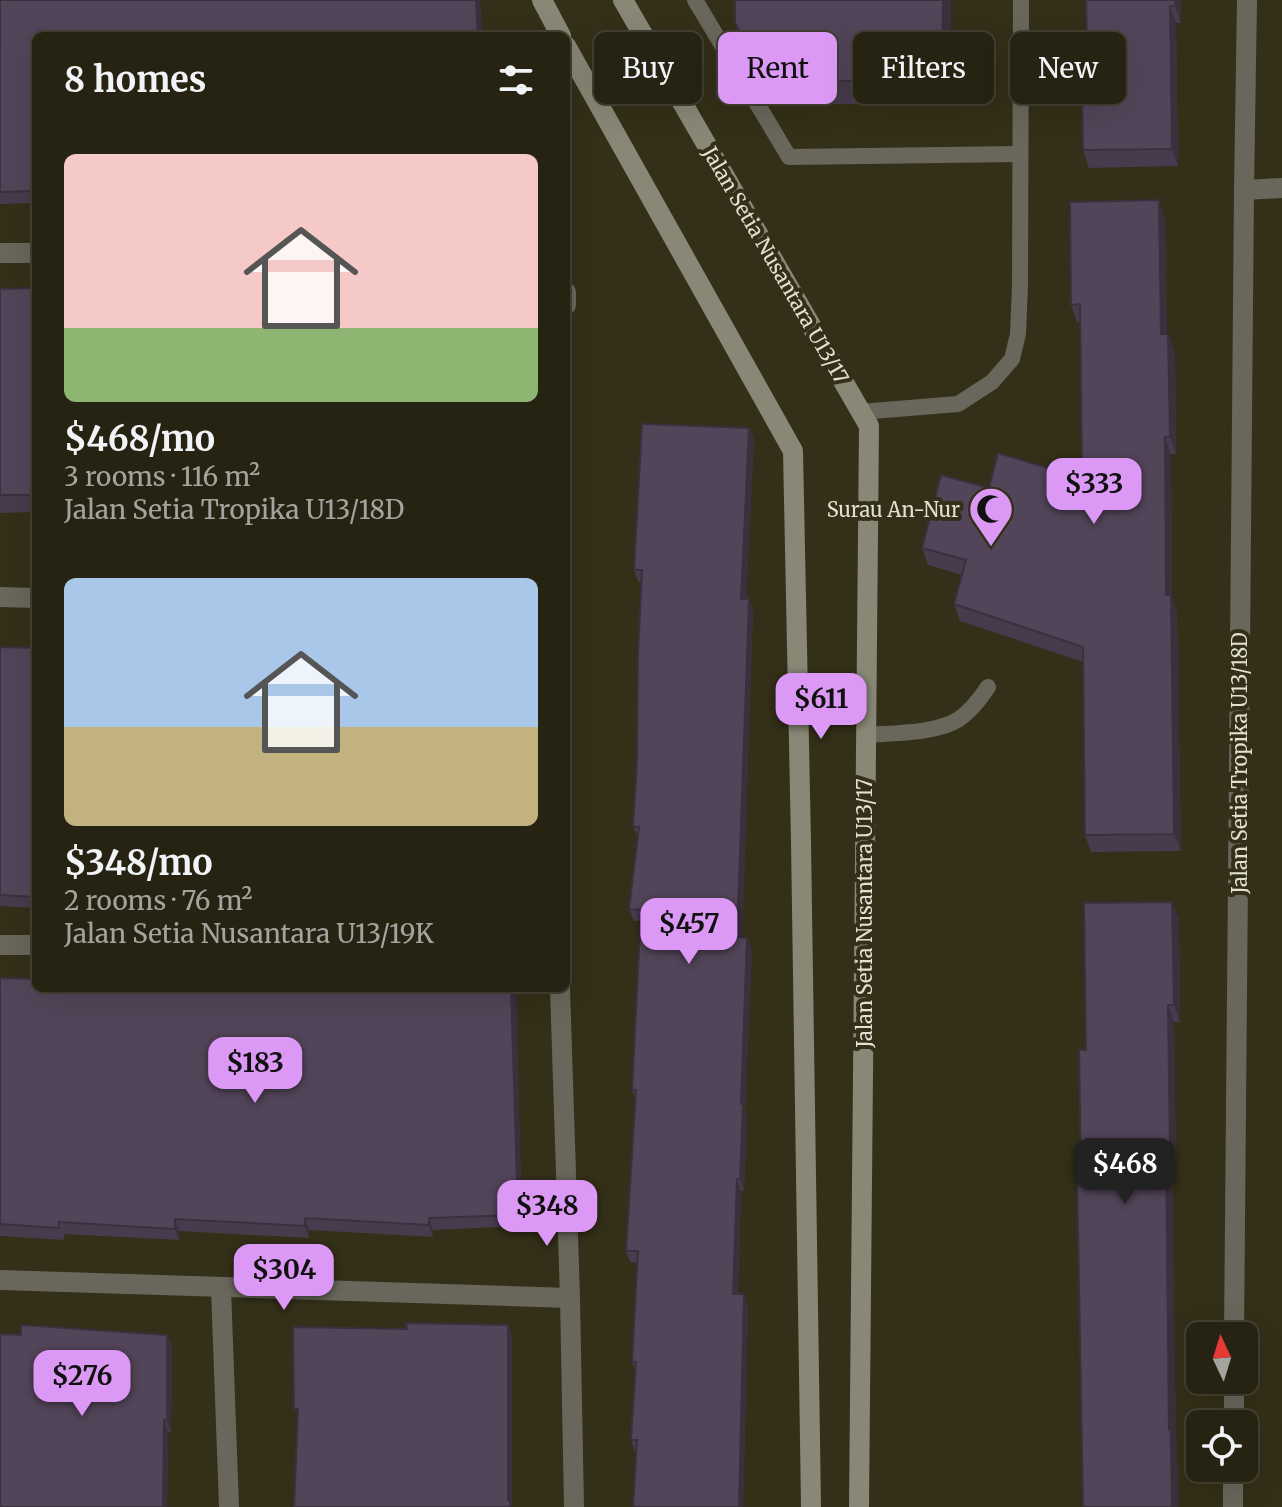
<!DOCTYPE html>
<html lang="en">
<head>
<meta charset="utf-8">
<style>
  :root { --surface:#262312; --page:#322f20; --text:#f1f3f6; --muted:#a4a49f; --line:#424032; --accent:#db99f5 }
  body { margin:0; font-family:Merriweather,serif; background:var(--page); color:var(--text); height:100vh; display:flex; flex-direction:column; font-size:30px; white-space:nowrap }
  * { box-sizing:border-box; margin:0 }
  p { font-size:26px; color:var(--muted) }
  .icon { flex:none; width:44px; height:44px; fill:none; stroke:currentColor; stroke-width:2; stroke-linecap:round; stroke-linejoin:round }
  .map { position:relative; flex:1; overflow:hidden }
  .sheet { position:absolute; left:32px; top:32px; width:538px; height:960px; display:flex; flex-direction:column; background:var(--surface); border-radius:12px; box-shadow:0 8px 32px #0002,0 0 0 2px var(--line) }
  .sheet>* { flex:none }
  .guide { position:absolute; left:594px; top:32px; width:568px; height:72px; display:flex; gap:16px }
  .needle { width:52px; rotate:356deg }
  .controls { position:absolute; left:1186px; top:1322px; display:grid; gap:16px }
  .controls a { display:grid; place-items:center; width:72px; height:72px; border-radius:12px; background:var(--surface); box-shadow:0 8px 32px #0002,0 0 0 2px var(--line); font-size:40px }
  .price { position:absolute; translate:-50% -68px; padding:0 18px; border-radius:16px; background:var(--accent); color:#111; font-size:26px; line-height:52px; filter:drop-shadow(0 2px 4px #0008) }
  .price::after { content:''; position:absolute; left:50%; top:48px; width:24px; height:18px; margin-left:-12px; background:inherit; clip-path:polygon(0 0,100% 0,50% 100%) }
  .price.on { background:#222; color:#fff }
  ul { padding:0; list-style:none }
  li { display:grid; align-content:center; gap:16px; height:424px; padding:0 32px }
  li span { display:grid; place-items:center; height:248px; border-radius:12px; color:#555 }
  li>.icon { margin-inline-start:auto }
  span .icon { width:144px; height:144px; fill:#fffc; stroke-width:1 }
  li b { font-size:34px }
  h2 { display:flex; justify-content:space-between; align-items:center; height:96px; padding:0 32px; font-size:34px }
  .tag { padding:0 28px; border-radius:12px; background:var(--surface); box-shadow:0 8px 32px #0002,0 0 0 2px var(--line); font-size:28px; line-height:72px }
  .tag.on { background:var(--accent); color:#111 }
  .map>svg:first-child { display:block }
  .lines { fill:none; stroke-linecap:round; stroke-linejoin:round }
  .lane { stroke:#69675c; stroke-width:16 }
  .street { stroke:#69675c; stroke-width:20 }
  .secondary { stroke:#898775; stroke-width:20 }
  .wall { fill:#473b4d }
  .shaded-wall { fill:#3a303e }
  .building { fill:#534559; stroke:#3a303e; stroke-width:2 }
  .labels { text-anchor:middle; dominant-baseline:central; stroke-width:8; stroke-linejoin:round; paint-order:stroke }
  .street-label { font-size:20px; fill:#e2e0d2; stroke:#332f18 }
  .poi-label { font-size:20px; fill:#e2e0d2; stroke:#332f18; text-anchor:end }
</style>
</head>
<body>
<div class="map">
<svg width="1282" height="1507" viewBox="0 0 1282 1507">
  <rect width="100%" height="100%" fill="#332f18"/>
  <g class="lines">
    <!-- lane -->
    <g class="lane">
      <path d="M 695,0 L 789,157 L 1020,154"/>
      <path d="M 860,412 L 958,404 L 992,382 L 1012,359 L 1018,334 L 1020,285 L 1021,0"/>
      <path d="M 866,735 C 892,733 936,734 959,719 C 971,711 980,699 988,687"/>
    </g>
    <!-- street -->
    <g class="street">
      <path d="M 1244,190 L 1282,188"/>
      <path d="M 0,253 L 36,253"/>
      <path d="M 566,292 L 566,305"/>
      <path d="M 0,597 L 36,598"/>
      <path d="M 0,945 L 36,945"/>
      <path d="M 560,988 L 570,1298 L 574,1507"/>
      <path d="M 0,1280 L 570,1298"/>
      <path d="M 221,1288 L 229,1507"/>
      <path d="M 1234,1336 L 1244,190 L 1247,0"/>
      <path d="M 1234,1424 L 1234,1380"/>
      <path d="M 1233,1507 L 1233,1468"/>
    </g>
    <!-- secondary -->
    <g class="secondary">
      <path d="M 542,0 L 561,36"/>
      <path d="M 623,0 L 869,426 L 859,1507"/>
      <path d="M 566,46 L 793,451 L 801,842 L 811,1507"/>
    </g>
  </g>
  <!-- wall -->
  <g class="wall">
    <path d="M 0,0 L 480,0 L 482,36 L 36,36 L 36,203 L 0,204 Z"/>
    <path d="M 951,0 L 950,104 L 777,104 L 743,45 L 735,23 Z"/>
    <path d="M 1181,0 L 1181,23 L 1176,23 L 1178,166 L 1089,168 L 1083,150 L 1087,47 Z"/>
    <path d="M 1165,218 L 1167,334 L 1175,351 L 1176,454 L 1171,454 L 1172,598 L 1177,612 L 1181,851 L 1091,852 L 1085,835 L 1083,662 L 960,621 L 954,604 L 962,575 L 928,565 L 922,548 L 989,488 L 1051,469 L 1082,468 L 1080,322 L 1077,322 L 1071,305 Z"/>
    <path d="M 36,288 L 36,512 L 0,513 L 0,289 Z"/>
    <path d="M 749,428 L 754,439 L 746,599 L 749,599 L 753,611 L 742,937 L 747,938 L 752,949 L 745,1111 L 747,1116 L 744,1191 L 741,1191 L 738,1294 L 748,1306 L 743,1507 L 633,1507 L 636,1452 L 635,1452 L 631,1440 L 635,1369 L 632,1362 L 638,1263 L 630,1262 L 626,1251 L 635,1098 L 632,1090 L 641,921 L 634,921 L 629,909 L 638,838 L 633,826 L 637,762 L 642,582 L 638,581 L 634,570 Z"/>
    <path d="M 0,647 L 36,648 L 36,908 L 0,906 Z"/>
    <path d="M 1179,919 L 1180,1022 L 1174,1022 L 1176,1169 L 1172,1169 L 1176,1442 L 1177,1447 L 1178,1507 L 1081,1173 L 1086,1050 Z"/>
    <path d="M 0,978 L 516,996 L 522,1226 L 433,1230 L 433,1237 L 309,1230 L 309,1238 L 179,1231 L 179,1240 L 64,1234 L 64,1240 L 0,1236 Z"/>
    <path d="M 21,1335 L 167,1335 L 172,1346 L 171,1432 L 168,1432 L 167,1507 L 0,1507 Z"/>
  </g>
  <!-- shaded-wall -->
  <g class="shaded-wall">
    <path d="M 476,0 L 480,0 L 482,36 L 478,36 Z"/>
    <path d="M 943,0 L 951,0 L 950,104 L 942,81 Z"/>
    <path d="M 1175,0 L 1181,0 L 1181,23 L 1175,6 Z"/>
    <path d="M 1170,6 L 1176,23 L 1178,166 L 1172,149 Z"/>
    <path d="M 1159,200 L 1165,218 L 1167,351 L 1161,334 Z"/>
    <path d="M 1168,334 L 1175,351 L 1176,454 L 1170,437 Z"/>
    <path d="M 749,428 L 754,439 L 746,610 L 741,599 Z"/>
    <path d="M 1165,437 L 1171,454 L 1172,598 L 1177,612 L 1181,851 L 1174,834 L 1166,595 Z"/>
    <path d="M 749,599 L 753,611 L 742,949 L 737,937 Z"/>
    <path d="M 1172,902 L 1179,919 L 1180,1022 L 1174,1005 Z"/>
    <path d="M 747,938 L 752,949 L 745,1111 L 747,1116 L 744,1191 L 740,1179 L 741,1104 Z"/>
    <path d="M 511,988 L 513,988 L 516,996 L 522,1226 L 518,1215 Z"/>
    <path d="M 1168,1005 L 1174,1022 L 1176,1169 L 1170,1152 Z"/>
    <path d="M 1166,1152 L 1172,1169 L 1176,1442 L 1177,1447 L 1178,1507 L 1172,1507 L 1169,1430 Z"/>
    <path d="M 737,1179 L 741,1191 L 737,1306 L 733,1294 Z"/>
    <path d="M 305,1218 L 309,1230 L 309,1238 L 305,1226 Z"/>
    <path d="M 429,1218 L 433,1230 L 433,1237 L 429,1225 Z"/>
    <path d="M 175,1219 L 179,1231 L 179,1240 L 175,1229 Z"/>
    <path d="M 744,1294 L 748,1306 L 743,1507 L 739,1507 Z"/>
    <path d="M 508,1325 L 512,1336 L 512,1507 L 510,1507 L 508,1500 Z"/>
    <path d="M 167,1335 L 172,1346 L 171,1432 L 167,1421 Z"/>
    <path d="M 164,1420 L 168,1432 L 167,1507 L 163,1507 Z"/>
  </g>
  <!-- building -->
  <g class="building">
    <path d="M 0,0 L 476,0 L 478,36 L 36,36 L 36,191 L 0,192 Z"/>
    <path d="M 735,0 L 943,0 L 942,81 L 769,81 L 735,23 Z"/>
    <path d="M 1086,0 L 1175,0 L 1175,6 L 1170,6 L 1172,149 L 1083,150 L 1081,47 L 1087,47 Z"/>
    <path d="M 1159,200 L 1161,334 L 1168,334 L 1170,437 L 1165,437 L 1166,595 L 1171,595 L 1174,834 L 1085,835 L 1083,647 L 954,604 L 966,560 L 922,548 L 941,475 L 989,488 L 998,453 L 1051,469 L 1082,468 L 1080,304 L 1071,305 L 1070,202 Z"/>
    <path d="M 36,288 L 36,495 L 0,495 L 0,289 Z"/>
    <path d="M 642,424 L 749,428 L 741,599 L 749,599 L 737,937 L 747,938 L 741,1104 L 743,1104 L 740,1179 L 737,1179 L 733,1294 L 744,1294 L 739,1507 L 633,1507 L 637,1440 L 631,1440 L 636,1362 L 632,1362 L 638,1251 L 626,1251 L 636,1090 L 632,1090 L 641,910 L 629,909 L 639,827 L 633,826 L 637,762 L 638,654 L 642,570 L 634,570 Z"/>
    <path d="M 0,647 L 36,648 L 36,897 L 0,895 Z"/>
    <path d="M 1172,902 L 1174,1005 L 1168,1005 L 1170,1152 L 1166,1152 L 1169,1430 L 1171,1430 L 1172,1507 L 1083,1507 L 1077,1173 L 1081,1173 L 1079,1050 L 1086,1050 L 1084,903 Z"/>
    <path d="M 0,978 L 36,979 L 36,988 L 511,988 L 518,1215 L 429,1218 L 429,1225 L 305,1218 L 305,1226 L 175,1219 L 175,1229 L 59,1222 L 59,1228 L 0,1224 Z"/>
    <path d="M 406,1323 L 508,1325 L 508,1500 L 510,1500 L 510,1507 L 294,1507 L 298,1409 L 294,1409 L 293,1327 L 407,1329 Z"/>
    <path d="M 21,1325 L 167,1335 L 167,1421 L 164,1420 L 163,1507 L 0,1507 L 0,1334 L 21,1335 Z"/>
  </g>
  <!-- icons -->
  <defs>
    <g id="mosque-pin" transform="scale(2.3)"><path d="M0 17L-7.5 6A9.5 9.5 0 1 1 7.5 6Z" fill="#db99f5" stroke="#332f18"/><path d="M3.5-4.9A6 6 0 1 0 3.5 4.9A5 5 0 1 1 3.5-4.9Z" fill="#111"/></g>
  </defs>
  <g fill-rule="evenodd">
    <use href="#mosque-pin" x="991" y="509"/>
  </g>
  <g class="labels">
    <!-- street labels -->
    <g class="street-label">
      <text transform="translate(776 265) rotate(60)">Jalan Setia Nusantara U13/17</text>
      <text transform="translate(1239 763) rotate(-90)">Jalan Setia Tropika U13/18D</text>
      <text transform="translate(864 913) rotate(-90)">Jalan Setia Nusantara U13/17</text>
    </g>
    <!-- poi labels -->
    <g class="poi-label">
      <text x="960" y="509">Surau An-Nur</text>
    </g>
  </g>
</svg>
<div class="controls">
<a><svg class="needle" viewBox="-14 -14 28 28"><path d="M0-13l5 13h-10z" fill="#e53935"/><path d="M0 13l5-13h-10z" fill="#a4a49f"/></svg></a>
<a><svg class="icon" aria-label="locate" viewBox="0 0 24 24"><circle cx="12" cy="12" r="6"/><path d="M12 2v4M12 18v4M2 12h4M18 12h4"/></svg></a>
</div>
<b class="price" style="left:1094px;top:526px">$333</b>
<b class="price" style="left:821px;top:741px">$611</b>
<b class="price" style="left:689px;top:966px">$457</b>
<b class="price" style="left:255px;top:1105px">$183</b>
<b class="price on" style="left:1125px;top:1206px">$468</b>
<b class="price" style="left:547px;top:1248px">$348</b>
<b class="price" style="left:284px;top:1312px">$304</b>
<b class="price" style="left:82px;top:1418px">$276</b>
<div class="guide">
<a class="tag">Buy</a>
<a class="tag on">Rent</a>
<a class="tag">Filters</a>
<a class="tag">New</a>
</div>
<section class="sheet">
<h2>8 homes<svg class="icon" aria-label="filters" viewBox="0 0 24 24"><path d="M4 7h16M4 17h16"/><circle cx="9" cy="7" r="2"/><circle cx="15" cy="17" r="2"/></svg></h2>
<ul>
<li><span style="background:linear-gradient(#f6c9c9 70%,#8fb573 0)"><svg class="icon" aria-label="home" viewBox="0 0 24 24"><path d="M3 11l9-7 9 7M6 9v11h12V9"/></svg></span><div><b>$468/mo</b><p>3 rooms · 116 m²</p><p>Jalan Setia Tropika U13/18D</p></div></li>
<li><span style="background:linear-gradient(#a9c7e8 60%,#c2b280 0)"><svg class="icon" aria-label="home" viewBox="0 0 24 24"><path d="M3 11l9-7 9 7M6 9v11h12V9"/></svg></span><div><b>$348/mo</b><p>2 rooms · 76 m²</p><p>Jalan Setia Nusantara U13/19K</p></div></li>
</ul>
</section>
</div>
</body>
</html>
